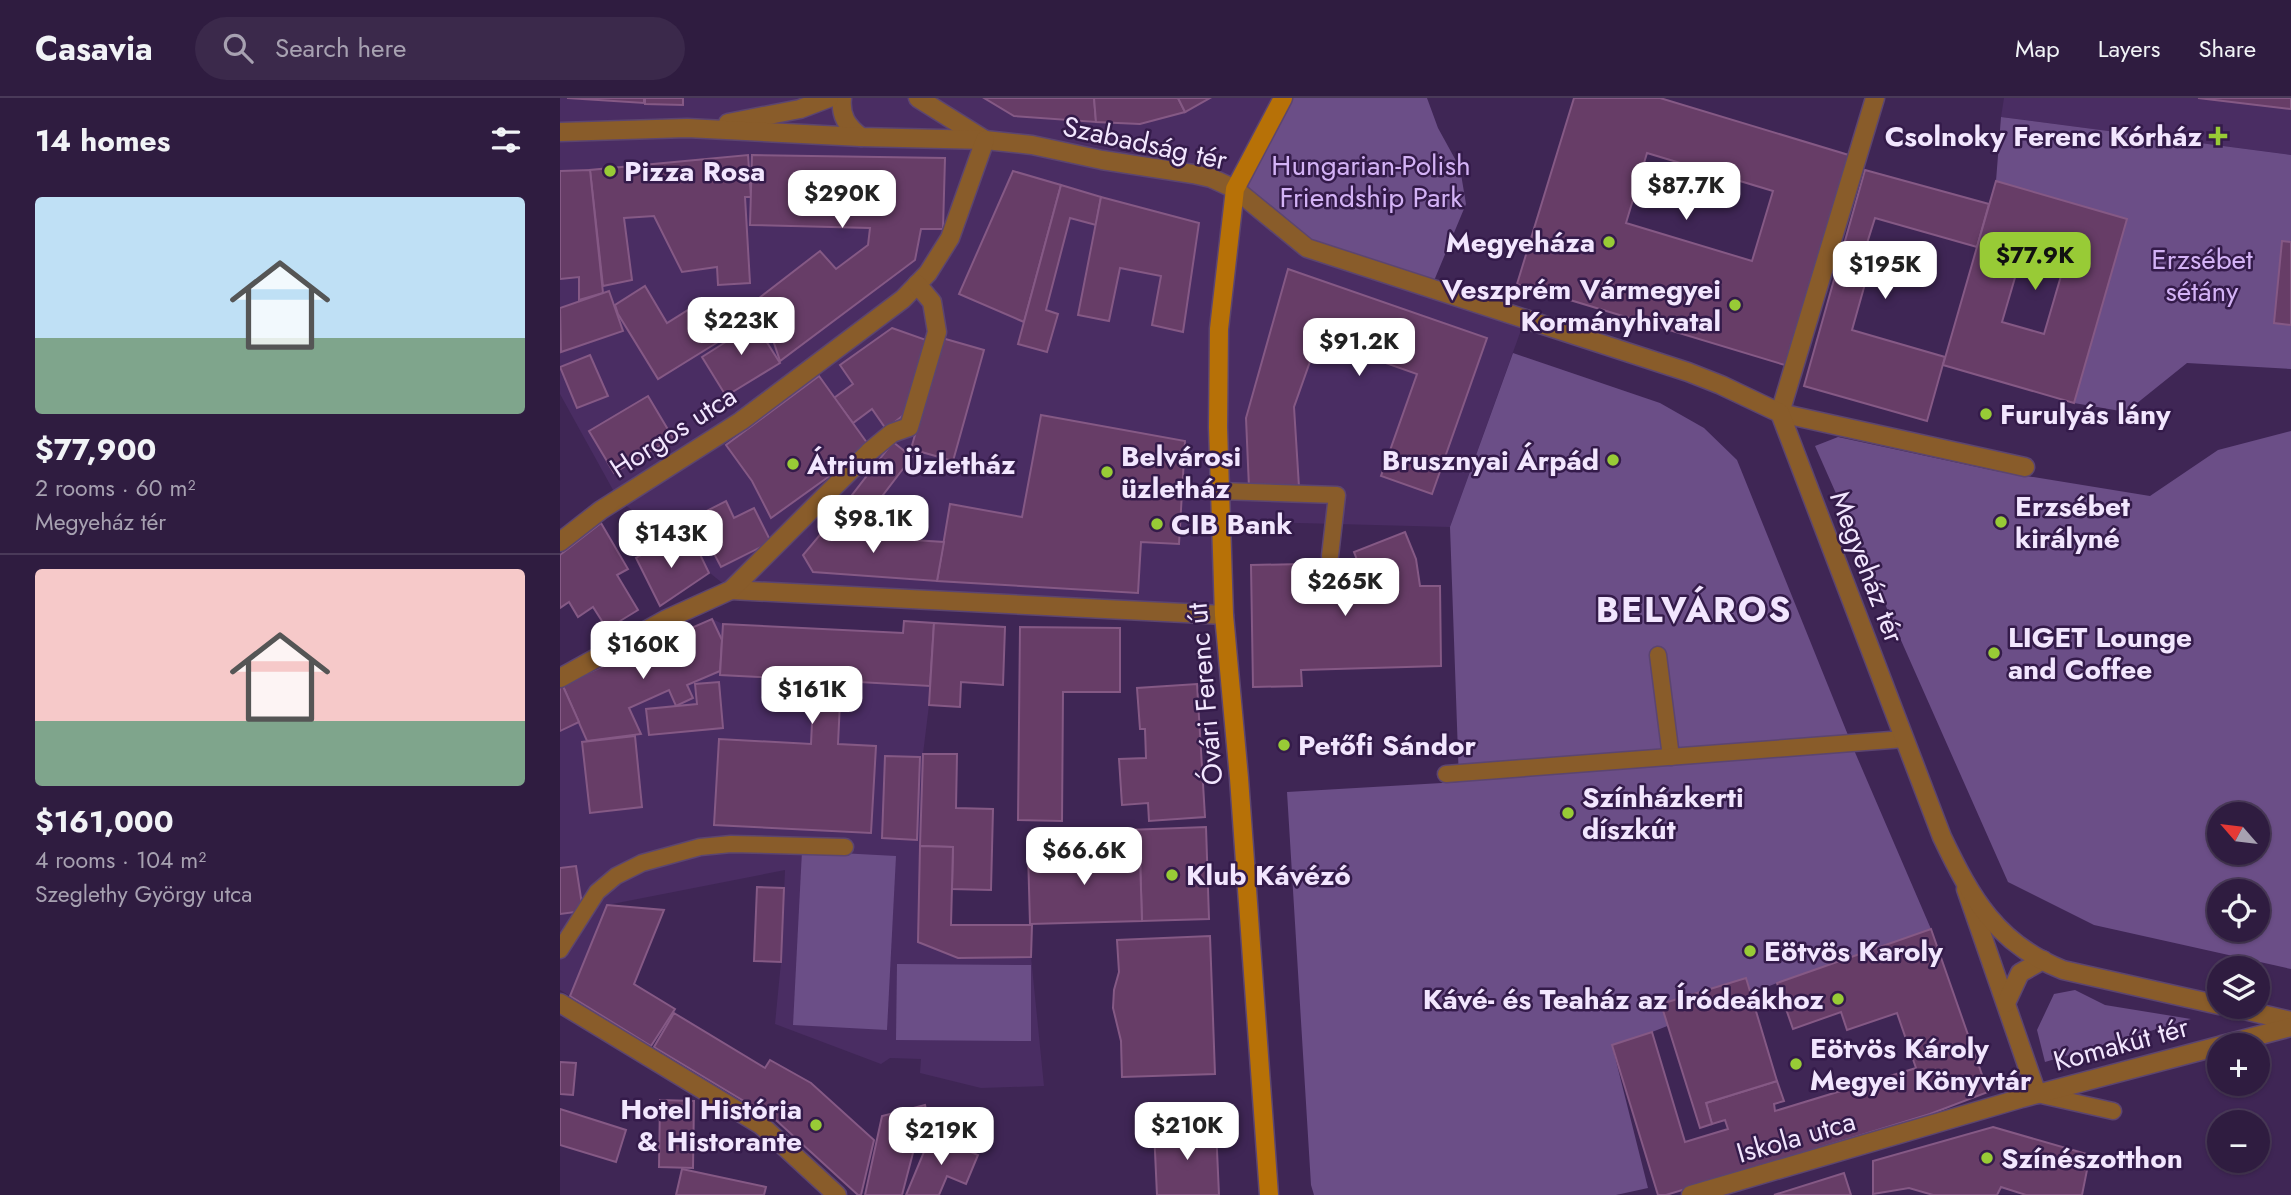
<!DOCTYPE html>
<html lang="en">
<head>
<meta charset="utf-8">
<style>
  :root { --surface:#2f1c40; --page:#3b294b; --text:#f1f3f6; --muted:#a7a1b1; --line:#4a3a59; --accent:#98cb36 }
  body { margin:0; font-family:Jost,sans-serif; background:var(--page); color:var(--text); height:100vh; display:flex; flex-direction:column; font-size:26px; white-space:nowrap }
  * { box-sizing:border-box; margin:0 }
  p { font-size:23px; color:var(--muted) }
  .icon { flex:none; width:38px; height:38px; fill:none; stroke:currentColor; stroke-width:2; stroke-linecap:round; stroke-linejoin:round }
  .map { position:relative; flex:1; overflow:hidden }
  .details { display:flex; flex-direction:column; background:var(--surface); width:560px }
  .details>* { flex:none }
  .needle { width:46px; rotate:298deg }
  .buttons { position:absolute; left:1647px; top:704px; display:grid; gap:14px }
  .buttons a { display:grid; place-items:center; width:63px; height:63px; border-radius:50%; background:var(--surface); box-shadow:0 2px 5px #0004,0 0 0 2px var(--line); font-size:35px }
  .price { position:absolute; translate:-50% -60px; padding:0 16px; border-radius:14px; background:#fff; color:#222; font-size:23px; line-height:46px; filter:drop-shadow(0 2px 4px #0008) }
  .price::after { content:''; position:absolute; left:50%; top:42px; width:21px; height:16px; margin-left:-10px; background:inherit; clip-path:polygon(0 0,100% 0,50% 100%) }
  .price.selected { background:var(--accent); color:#111 }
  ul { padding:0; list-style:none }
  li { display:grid; align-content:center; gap:14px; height:371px; padding:0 35px }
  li+li { border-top:2px solid var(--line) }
  li span { display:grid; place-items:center; height:217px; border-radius:7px; color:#555 }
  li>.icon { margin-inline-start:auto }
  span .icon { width:126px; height:126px; fill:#fffc; stroke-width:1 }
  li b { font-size:30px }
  h2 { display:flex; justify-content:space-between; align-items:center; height:84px; padding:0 35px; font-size:30px }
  header { display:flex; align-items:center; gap:42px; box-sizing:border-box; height:98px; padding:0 35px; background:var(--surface); border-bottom:2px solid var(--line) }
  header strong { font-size:33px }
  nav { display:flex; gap:38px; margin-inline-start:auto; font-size:24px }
  .search { width:490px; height:63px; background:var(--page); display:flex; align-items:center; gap:18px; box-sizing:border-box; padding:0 24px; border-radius:38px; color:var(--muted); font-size:26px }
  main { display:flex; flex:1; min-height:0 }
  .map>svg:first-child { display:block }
  .built { fill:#4a2d63 }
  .green { fill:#6b4e87; fill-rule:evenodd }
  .building { fill:#673d67; stroke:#855985; stroke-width:2; fill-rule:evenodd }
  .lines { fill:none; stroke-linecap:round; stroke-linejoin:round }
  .service-casing { stroke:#5c4570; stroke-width:19 }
  .minor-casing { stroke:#5c4570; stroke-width:21 }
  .tertiary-casing { stroke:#5c4570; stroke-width:21 }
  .secondary-casing { stroke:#5c4570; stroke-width:21 }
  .service { stroke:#895c2a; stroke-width:16 }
  .minor { stroke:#895c2a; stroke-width:18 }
  .tertiary { stroke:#895c2a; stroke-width:18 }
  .secondary { stroke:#b77107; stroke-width:18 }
  .poi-dot { fill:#98cb36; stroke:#341b4a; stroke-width:2.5 }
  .labels { text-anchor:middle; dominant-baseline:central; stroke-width:5; stroke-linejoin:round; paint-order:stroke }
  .poi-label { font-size:28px; font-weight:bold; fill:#f2e6fe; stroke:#341b4a; text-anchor:start }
  .street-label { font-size:28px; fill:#f2e6fe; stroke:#341b4a }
  .park-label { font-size:28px; fill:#d4b3f6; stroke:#341b4a }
  .district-label { font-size:35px; font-weight:bold; letter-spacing:2px; fill:#f2e6fe; stroke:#341b4a }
</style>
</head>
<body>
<header>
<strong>Casavia</strong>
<div class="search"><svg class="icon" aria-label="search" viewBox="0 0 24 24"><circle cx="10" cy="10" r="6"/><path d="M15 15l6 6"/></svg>Search here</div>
<nav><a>Map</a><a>Layers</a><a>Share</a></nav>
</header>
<main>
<section class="details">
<h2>14 homes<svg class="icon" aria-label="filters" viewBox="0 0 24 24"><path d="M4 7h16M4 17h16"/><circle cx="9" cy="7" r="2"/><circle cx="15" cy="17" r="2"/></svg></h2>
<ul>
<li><span style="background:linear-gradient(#bfe0f5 65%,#7fa58c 0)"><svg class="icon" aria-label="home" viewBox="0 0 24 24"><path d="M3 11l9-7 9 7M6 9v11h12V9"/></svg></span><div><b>$77,900</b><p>2 rooms · 60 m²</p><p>Megyeház tér</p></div></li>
<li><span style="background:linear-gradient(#f6c9c9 70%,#7fa58c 0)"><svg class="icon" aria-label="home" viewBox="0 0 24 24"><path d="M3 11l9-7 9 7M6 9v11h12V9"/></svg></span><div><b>$161,000</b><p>4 rooms · 104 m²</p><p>Szeglethy György utca</p></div></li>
</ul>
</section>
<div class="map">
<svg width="1731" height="1097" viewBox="0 0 1731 1097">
  <rect width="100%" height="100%" fill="#3f2655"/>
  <!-- built -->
  <g class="built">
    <path d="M 0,0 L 723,0 L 748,150 L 965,221 L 890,429 L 661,423 L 664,517 L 171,492 L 58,401 L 0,296 Z"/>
    <path d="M 1444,0 L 1731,0 L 1731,57 L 1441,19 Z"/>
    <path d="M 152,521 L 163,526 L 343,535 L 344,523 L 374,525 L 369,607 L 363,656 L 358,844 L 398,860 L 471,859 L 484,988 L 421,990 L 360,975 L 361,961 L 330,960 L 321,966 L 215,926 L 221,864 L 225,772 L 47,807 L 10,898 L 0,892 L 0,587 Z"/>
  </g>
  <!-- green -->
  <g class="green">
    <path d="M 723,0 L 867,0 L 878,30 L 900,70 L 906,106 L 871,190 L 747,150 L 675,91 Z"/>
    <path d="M 1441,19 L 1731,57 L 1731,271 L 1627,265 L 1566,314 L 1514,305 L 1567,121 L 1436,83 Z"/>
    <path d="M 953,255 L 1100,305 L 1144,330 L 1177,362 L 1294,652 L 1371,831 L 1217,885 L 1092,934 L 1052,947 L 1088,1090 L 1056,1097 L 754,1097 L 751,1087 L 727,694 L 899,684 L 890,429 Z"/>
    <path d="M 1731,333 L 1731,871 L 1534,827 L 1448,784 L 1255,348 L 1278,339 L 1436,373 L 1590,398 L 1658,352 ZM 1659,716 L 1698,716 L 1698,754 L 1659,754 ZM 1659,793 L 1698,793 L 1698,831 L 1659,831 Z"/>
    <path d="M 242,753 L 336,758 L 327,932 L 233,927 Z"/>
    <path d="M 337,866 L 471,867 L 471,943 L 336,942 Z"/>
    <path d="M 1515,892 L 1545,907 L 1631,921 L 1485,964 L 1477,932 L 1494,896 Z"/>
  </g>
  <!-- building -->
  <g class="building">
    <path d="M 7,0 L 84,0 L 84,5 Z"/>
    <path d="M 85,0 L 123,0 L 123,7 L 85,6 Z"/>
    <path d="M 424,0 L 534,0 L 536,24 L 454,18 Z"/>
    <path d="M 534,0 L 618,0 L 625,14 L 580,26 L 536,24 Z"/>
    <path d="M 618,0 L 650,0 L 625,14 Z"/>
    <path d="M 1014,0 L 1100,0 L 1292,58 L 1228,268 L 957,186 ZM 1087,55 L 1213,93 L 1192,163 L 1066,125 Z"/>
    <path d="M 1638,0 L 1731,0 L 1731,11 Z"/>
    <path d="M 188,57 L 191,99 L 185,99 L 190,185 L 158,187 L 157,169 L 122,174 L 94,118 L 64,120 L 72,182 L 43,188 L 30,72 Z"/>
    <path d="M 192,57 L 385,60 L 383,131 L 361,131 L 355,162 L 220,263 L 199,200 L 260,153 L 276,171 L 308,147 L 310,130 L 190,127 Z"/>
    <path d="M 30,72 L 43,195 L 19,202 L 19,179 L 0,181 L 0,73 Z"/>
    <path d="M 1305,72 L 1429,106 L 1417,149 L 1315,120 L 1303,158 L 1312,161 L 1292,232 L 1385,259 L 1367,323 L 1244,288 Z"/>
    <path d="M 453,73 L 501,87 L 464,224 L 399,196 Z"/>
    <path d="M 1436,83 L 1567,121 L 1514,305 L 1383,267 ZM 1466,142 L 1508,154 L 1484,236 L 1442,224 Z"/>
    <path d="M 501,87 L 541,99 L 536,127 L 510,120 L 486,212 L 498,216 L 487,254 L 458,246 Z"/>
    <path d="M 541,99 L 639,125 L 623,234 L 592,227 L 601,178 L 560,170 L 549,223 L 518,217 Z"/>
    <path d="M 1722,143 L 1731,144 L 1731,227 L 1714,225 Z"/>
    <path d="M 728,171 L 927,240 L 872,396 L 821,378 L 857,276 L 758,241 L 734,309 L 739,389 L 689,390 L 686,320 Z"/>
    <path d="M 85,188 L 107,225 L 136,207 L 158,244 L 98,281 L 58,216 L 55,207 Z"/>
    <path d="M 49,193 L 63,233 L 1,254 L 0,210 Z"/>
    <path d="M 189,216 L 220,265 L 166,298 L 142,259 L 172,240 L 166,231 Z"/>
    <path d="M 332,230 L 369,243 L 346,315 L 326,331 L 312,311 L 293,325 L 274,300 L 293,286 L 280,267 Z"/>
    <path d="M 382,240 L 424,252 L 393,363 L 351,351 Z"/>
    <path d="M 30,257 L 48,298 L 17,310 L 0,269 Z"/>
    <path d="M 259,278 L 310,349 L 211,420 L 192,383 L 166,347 Z"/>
    <path d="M 88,298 L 113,340 L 54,375 L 29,333 Z"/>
    <path d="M 481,317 L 625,343 L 619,446 L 581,444 L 578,495 L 377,483 L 390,406 L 462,419 Z"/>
    <path d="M 333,344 L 352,359 L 297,431 L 275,419 Z"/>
    <path d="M 166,403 L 174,420 L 194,410 L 211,444 L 161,469 L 135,419 Z"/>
    <path d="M 275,419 L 297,431 L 289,438 L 384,444 L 377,483 L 253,474 L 243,457 Z"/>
    <path d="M 41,425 L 68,471 L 57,477 L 78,512 L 47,531 L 33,509 L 18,519 L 9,504 L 0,510 L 0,457 Z"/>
    <path d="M 845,434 L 856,461 L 860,488 L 880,488 L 881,568 L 741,572 L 742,588 L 693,589 L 691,467 L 742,466 L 743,491 L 807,488 L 794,454 Z"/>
    <path d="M 113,439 L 115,458 L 136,448 L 149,475 L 100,508 L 76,460 Z"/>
    <path d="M 152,521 L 162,542 L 160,573 L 127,587 L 133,600 L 116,608 L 109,592 L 69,610 L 81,636 L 27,643 L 2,586 Z"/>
    <path d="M 344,523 L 374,525 L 370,588 L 281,583 L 278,646 L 316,648 L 311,735 L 154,727 L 159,641 L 251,646 L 254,582 L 160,577 L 163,526 L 343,535 Z"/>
    <path d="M 374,525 L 445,529 L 443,587 L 401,584 L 400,609 L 369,607 Z"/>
    <path d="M 460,529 L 560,530 L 560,594 L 503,594 L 502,723 L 458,722 Z"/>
    <path d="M 159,584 L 163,630 L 89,637 L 86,611 L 137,606 L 135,586 Z"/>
    <path d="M 2,586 L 19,624 L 0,633 L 0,587 Z"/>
    <path d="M 637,586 L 645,719 L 589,723 L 588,705 L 562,707 L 559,661 L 586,660 L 585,631 L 580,631 L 577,590 Z"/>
    <path d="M 75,638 L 82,709 L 30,715 L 22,644 Z"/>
    <path d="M 363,656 L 397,656 L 396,710 L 433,711 L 431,792 L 392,791 L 393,749 L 360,748 Z"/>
    <path d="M 325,658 L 360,659 L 357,742 L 322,740 Z"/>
    <path d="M 646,729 L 649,821 L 582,823 L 580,760 L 568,760 L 567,732 Z"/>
    <path d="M 360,748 L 393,749 L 391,827 L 472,827 L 471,859 L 398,860 L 358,844 Z"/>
    <path d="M 567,751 L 568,760 L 580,760 L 582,823 L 470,826 L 468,754 Z"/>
    <path d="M 16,768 L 23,813 L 0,816 L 0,770 Z"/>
    <path d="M 197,789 L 224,790 L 221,864 L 194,863 Z"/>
    <path d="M 47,807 L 104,812 L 74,886 L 115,911 L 91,948 L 10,898 Z"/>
    <path d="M 1371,831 L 1428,994 L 1370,1016 L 1106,1097 L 1098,1097 L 1052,947 L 1092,934 L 1125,1044 L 1168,1031 L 1165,1022 L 1152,1026 L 1146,1005 L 1217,983 L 1224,1003 L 1214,1006 L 1215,1013 L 1356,970 L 1337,915 L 1287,932 L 1281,914 L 1233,931 L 1217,885 Z"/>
    <path d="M 650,838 L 655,976 L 562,979 L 561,943 L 553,910 L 554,892 L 559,874 L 557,842 Z"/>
    <path d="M 1186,880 L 1217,983 L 1146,1005 L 1152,1026 L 1140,1030 L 1101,906 Z"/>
    <path d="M 114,915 L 205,970 L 210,962 L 251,985 L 314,1042 L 301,1097 L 298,1097 L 217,1023 L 94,949 Z"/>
    <path d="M 0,964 L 16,965 L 13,997 L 0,996 Z"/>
    <path d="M 100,1002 L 134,1003 L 133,1070 L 99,1069 Z"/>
    <path d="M 365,1007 L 371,1033 L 363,1049 L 354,1051 L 342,1097 L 305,1097 L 322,1018 Z"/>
    <path d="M 0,1011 L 66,1032 L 56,1064 L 0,1047 Z"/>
    <path d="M 1433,1029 L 1530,1057 L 1522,1097 L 1466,1097 L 1441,1089 L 1437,1097 L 1373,1097 L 1349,1090 L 1313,1096 L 1313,1063 Z"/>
    <path d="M 656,1030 L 659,1097 L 597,1097 L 594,1032 Z"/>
    <path d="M 371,1037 L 418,1057 L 406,1086 L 387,1078 L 379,1097 L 346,1097 Z"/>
    <path d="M 122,1071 L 206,1089 L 204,1097 L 116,1097 Z"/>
    <path d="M 1284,1075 L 1291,1097 L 1214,1097 Z"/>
  </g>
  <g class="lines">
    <!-- service casing -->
    <g class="service-casing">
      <g id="service">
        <path d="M 660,393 L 777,397 L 770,458"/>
        <path d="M 1098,557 L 1111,659"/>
        <path d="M 886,676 L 1344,641"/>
        <path d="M 0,852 L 37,794 L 56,778 L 82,765 L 140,749 L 171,746 L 285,749"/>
        <path d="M 1477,996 L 1553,1013"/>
      </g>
    </g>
    <!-- minor casing -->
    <g class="minor-casing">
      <g id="minor">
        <path d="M 282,0 C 280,18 287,28 301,39"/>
        <path d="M 358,0 L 425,42"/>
        <path d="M 1315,0 L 1220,315 L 1465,369"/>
        <path d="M 168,25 L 240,11 L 269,0"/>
        <path d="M 0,34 L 127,30 L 301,39 L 425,42 L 472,47 L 542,62 L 633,76 L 651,80 L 675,91"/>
        <path d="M 0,444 L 41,412 L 181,323 L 343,201 L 368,175 L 390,140 L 425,42"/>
        <path d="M 171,492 L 664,517"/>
        <path d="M 0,580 L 107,521 L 171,492 L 309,354 L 332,335 L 349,329 L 377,234 L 372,204 L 357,186"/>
        <path d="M 1406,791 L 1477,996"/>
        <path d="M 0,905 L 201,1027 L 277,1097"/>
        <path d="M 1446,905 L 1460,875 L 1483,862"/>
      </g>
    </g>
    <!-- tertiary casing -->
    <g class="tertiary-casing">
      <g id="tertiary">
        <path d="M 675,91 L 747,150 L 1128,274 L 1161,287 L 1220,315 L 1382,739 C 1411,800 1437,846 1503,872 L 1659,907"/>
        <path d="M 1667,908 L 1731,923"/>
        <path d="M 1662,947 L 1731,929"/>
        <path d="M 1131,1097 L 1462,1000 L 1659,948"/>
      </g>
    </g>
    <!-- secondary casing -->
    <g class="secondary-casing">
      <path id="secondary" d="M 709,1097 L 679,680 L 664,517 L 658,329 L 659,231 L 675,91 L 723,0"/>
    </g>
    <!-- service -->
    <use href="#service" class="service"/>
    <!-- minor -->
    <use href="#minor" class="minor"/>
    <!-- tertiary -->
    <use href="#tertiary" class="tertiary"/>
    <!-- secondary -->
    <use href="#secondary" class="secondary"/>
  </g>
  <!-- markers -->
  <g class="poi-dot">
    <path d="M1654.5 27.5h7v7h7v7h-7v7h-7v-7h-7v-7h7z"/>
    <circle cx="50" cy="73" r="7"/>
    <circle cx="1049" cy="144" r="7"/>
    <circle cx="1175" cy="207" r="7"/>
    <circle cx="1426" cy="316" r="7"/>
    <circle cx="1053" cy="362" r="7"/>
    <circle cx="233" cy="366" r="7"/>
    <circle cx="547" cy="374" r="7"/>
    <circle cx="1441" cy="424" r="7"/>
    <circle cx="597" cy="426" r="7"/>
    <circle cx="1434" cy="555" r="7"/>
    <circle cx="724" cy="647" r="7"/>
    <circle cx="1008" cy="715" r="7"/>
    <circle cx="612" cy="777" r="7"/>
    <circle cx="1190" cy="853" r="7"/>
    <circle cx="1278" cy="901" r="7"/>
    <circle cx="1236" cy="966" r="7"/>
    <circle cx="256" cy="1027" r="7"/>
    <circle cx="1427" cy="1060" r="7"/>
  </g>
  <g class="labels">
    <!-- poi labels -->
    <g class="poi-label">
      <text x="1642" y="38" text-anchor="end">Csolnoky Ferenc Kórház</text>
      <text x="64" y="73">Pizza Rosa</text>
      <text x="1035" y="144" text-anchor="end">Megyeháza</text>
      <text x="1161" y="191" text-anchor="end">Veszprém Vármegyei<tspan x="1161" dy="32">Kormányhivatal</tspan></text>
      <text x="1440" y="316">Furulyás lány</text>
      <text x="561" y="358">Belvárosi<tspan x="561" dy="32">üzletház</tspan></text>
      <text x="1039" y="362" text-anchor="end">Brusznyai Árpád</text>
      <text x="247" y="366">Átrium Üzletház</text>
      <text x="1455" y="408">Erzsébet<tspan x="1455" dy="32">királyné</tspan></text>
      <text x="611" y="426">CIB Bank</text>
      <text x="1448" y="539">LIGET Lounge<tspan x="1448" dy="32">and Coffee</tspan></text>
      <text x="738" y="647">Petőfi Sándor</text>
      <text x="1022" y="699">Színházkerti<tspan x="1022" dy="32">díszkút</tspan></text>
      <text x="626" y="777">Klub Kávézó</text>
      <text x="1204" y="853">Eötvös Karoly</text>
      <text x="1264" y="901" text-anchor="end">Kávé- és Teaház az Íródeákhoz</text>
      <text x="1250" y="950">Eötvös Károly<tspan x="1250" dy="32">Megyei Könyvtár</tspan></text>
      <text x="242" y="1011" text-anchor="end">Hotel História<tspan x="242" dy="32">&amp; Historante</tspan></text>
      <text x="1441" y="1060">Színészotthon</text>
    </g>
    <!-- street labels -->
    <g class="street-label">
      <text transform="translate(585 45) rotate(12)">Szabadság tér</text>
      <text transform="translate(113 334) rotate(-33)">Horgos utca</text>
      <text transform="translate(1307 469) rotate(69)">Megyeház tér</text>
      <text transform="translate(645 596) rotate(-95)">Óvári Ferenc út</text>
      <text transform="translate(1561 946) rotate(-15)">Komakút tér</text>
      <text transform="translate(1236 1039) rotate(-16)">Iskola utca</text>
    </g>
    <!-- park labels -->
    <g class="park-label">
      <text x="811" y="67">Hungarian-Polish<tspan x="811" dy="32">Friendship Park</tspan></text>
      <text x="1642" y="161">Erzsébet<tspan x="1642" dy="32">sétány</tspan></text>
    </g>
    <!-- district labels -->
    <g class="district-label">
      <text x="1134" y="512">BELVÁROS</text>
    </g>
  </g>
</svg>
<div class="buttons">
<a><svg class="needle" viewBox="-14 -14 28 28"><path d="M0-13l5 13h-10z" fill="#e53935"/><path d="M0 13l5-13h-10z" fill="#a7a1b1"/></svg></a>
<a><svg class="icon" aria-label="locate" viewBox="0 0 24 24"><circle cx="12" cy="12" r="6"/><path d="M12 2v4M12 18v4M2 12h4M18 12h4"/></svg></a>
<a><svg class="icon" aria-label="layers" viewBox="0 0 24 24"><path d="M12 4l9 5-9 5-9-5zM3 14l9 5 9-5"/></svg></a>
<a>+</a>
<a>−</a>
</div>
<b class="price" style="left:1126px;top:124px">$87.7K</b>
<b class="price" style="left:282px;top:132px">$290K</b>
<b class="price selected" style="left:1475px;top:194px">$77.9K</b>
<b class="price" style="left:1325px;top:203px">$195K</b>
<b class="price" style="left:181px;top:259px">$223K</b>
<b class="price" style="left:799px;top:280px">$91.2K</b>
<b class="price" style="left:313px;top:457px">$98.1K</b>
<b class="price" style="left:111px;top:472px">$143K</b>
<b class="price" style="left:785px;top:520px">$265K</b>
<b class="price" style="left:83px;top:583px">$160K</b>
<b class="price" style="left:252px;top:628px">$161K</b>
<b class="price" style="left:524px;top:789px">$66.6K</b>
<b class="price" style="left:627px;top:1064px">$210K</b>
<b class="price" style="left:381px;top:1069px">$219K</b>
</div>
</main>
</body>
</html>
